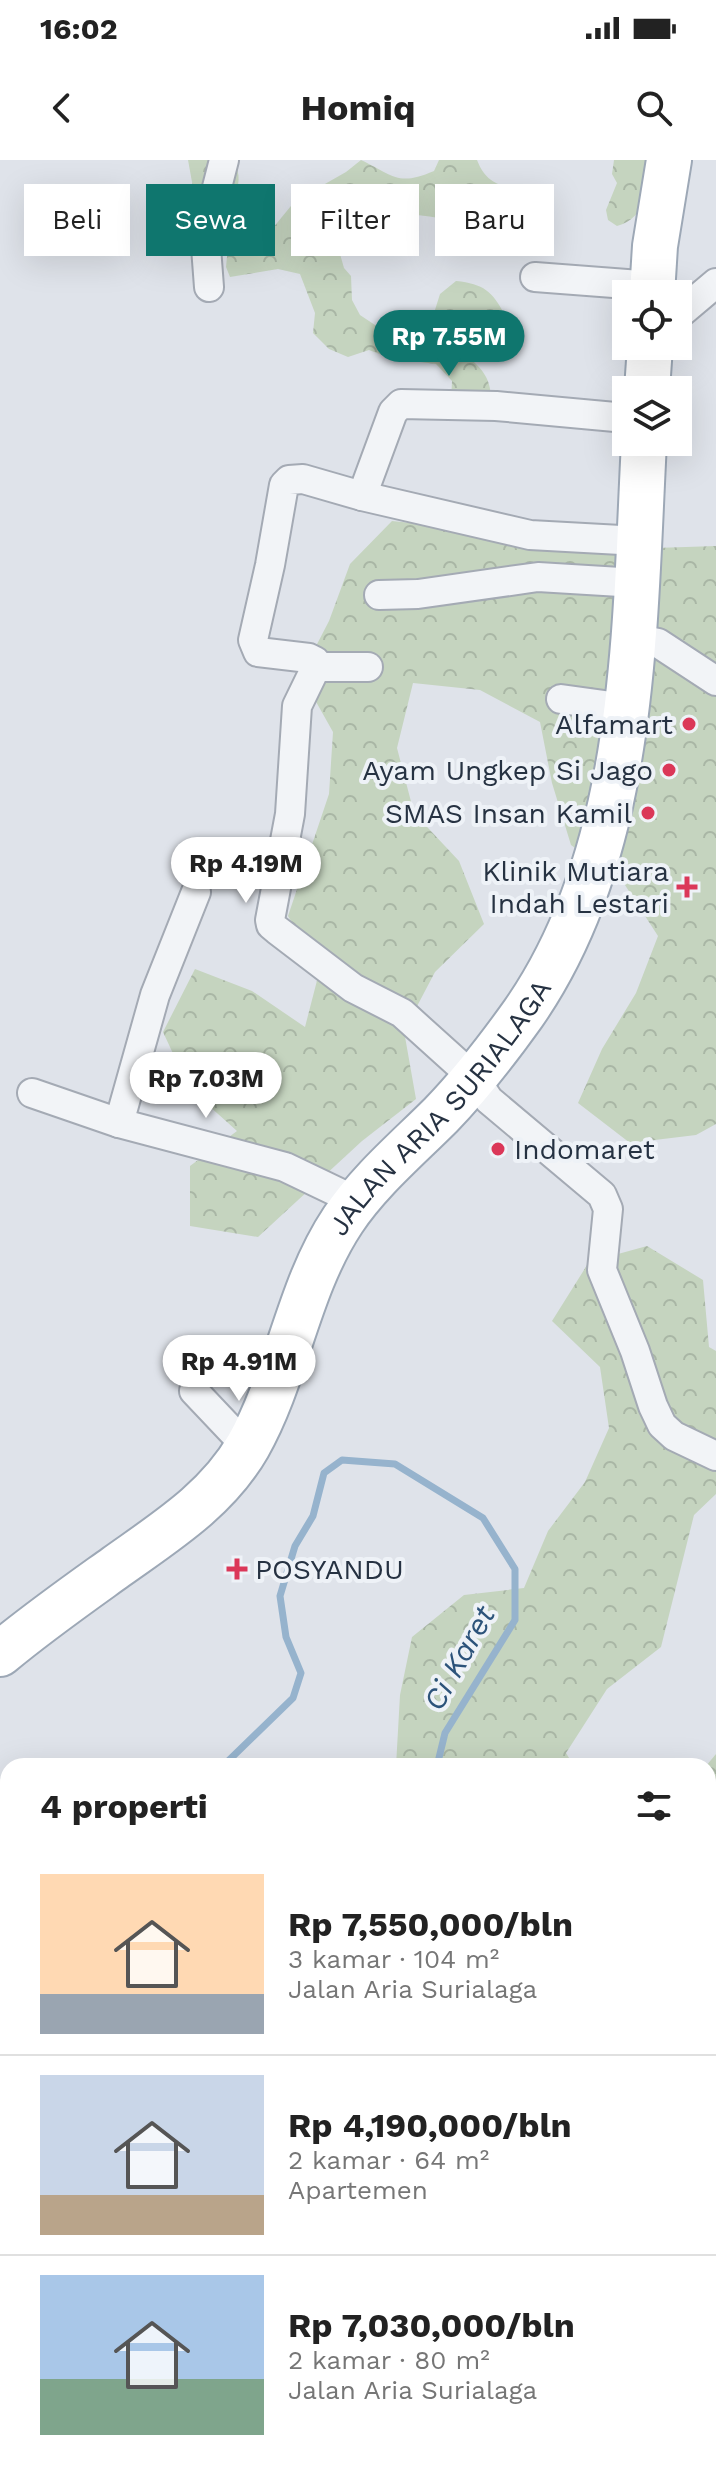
<!DOCTYPE html>
<html lang="id">
<head>
<meta charset="utf-8">
<style>
  :root { --surface:#fff; --page:#f6f6f6; --text:#222; --muted:#767676; --line:#e0e0e0; --accent:#0f766e }
  body { margin:0; font-family:"Work Sans",sans-serif; background:var(--page); color:var(--text); height:100vh; display:flex; flex-direction:column; font-size:30px; white-space:nowrap }
  * { box-sizing:border-box; margin:0 }
  p { font-size:26px; color:var(--muted) }
  .icon { flex:none; width:44px; height:44px; fill:none; stroke:currentColor; stroke-width:2; stroke-linecap:round; stroke-linejoin:round }
  .map { position:relative; flex:1; overflow:hidden }
  .details { position:absolute; left:0px; top:1598px; width:716px; height:714px; display:flex; flex-direction:column; background:var(--surface); border-radius:24px 24px 0 0; box-shadow:0 8px 32px #0002 }
  .details>* { flex:none }
  .top-card { position:absolute; left:24px; top:24px; width:668px; height:72px; display:flex; gap:16px }
  .fabs { position:absolute; left:612px; top:120px; display:grid; gap:16px }
  .fabs a { display:grid; place-items:center; width:80px; height:80px; border-radius:0px; background:var(--surface); box-shadow:0 8px 32px #0002; font-size:40px }
  .price { position:absolute; translate:-50% -68px; padding:0 18px; border-radius:28px; background:#fff; color:#222; font-size:26px; line-height:52px; filter:drop-shadow(0 2px 4px #0008) }
  .price::after { content:''; position:absolute; left:50%; top:48px; width:24px; height:18px; margin-left:-12px; background:inherit; clip-path:polygon(0 0,100% 0,50% 100%) }
  .price.active { background:var(--accent); color:#fff }
  ul { padding:0; list-style:none }
  li { display:flex; align-items:center; gap:24px; height:200px; padding:0 40px }
  li+li { border-top:2px solid var(--line) }
  li span { display:grid; place-items:center; flex:none; width:224px; height:160px; border-radius:0px; color:#555 }
  li>.icon { margin-inline-start:auto }
  span .icon { width:96px; height:96px; fill:#fffc; stroke-width:1 }
  li b { font-size:34px }
  h2 { display:flex; justify-content:space-between; align-items:center; height:96px; padding:0 40px; font-size:34px }
  .chip { padding:0 28px; border-radius:0px; background:var(--surface); box-shadow:0 8px 32px #0002; font-size:28px; line-height:72px }
  .chip.active { background:var(--accent); color:#fff }
  .status { display:flex; justify-content:space-between; align-items:center; height:56px; padding:0 40px; background:var(--surface); direction:ltr }
  .status svg { height:22px; fill:currentColor }
  header { display:flex; justify-content:space-between; align-items:center; height:104px; padding:0 40px; background:var(--surface); font-size:36px; font-weight:700 }
  .map>svg:first-child { display:block }
  .forest { fill:url(#forest-crowns) }
  .lines { fill:none; stroke-linecap:round; stroke-linejoin:round }
  .stream { stroke:#96b3cd; stroke-width:7 }
  .minor-casing { stroke:#a4aab4; stroke-width:32 }
  .primary-casing { stroke:#9da8b6; stroke-width:48 }
  .minor { stroke:#f2f4f7; stroke-width:28 }
  .primary { stroke:#fff; stroke-width:44 }
  .poi-dot { fill:#db3758; stroke:#eef2f7; stroke-width:3 }
  .labels { text-anchor:middle; dominant-baseline:central; stroke-width:8; stroke-linejoin:round; paint-order:stroke }
  .poi-label { font-size:28px; fill:#263242; stroke:#eef2f7; text-anchor:end }
  .street-label { font-size:28px; fill:#263242; stroke:#eef2f7 }
  .water-label { font-size:30px; font-style:italic; fill:#2c537a; stroke:#eef2f7 }
</style>
</head>
<body>
<div class="status"><b>16:02</b><svg viewBox="0 0 49 12"><path d="M0 12V9h3v3zM5 12V6h3v6zM10 12V3h3v9zM15 12V0h3v12zM26 1h20v11H26zM47 4h2v5h-2z"/></svg></div>
<header><svg class="icon" aria-label="back" viewBox="0 0 24 24"><path d="M15 5l-7 7 7 7"/></svg>Homiq<svg class="icon" aria-label="search" viewBox="0 0 24 24"><circle cx="10" cy="10" r="6"/><path d="M15 15l6 6"/></svg></header>
<div class="map">
<svg width="716" height="2311" viewBox="0 0 716 2311">
  <defs>
    <pattern id="forest-crowns" width="20" height="18" patternUnits="userSpaceOnUse" patternTransform="scale(2)"><rect width="20" height="18" fill="#c5d4bf"/><path d="M2 6a3 3 0 1 1 6 0M12 15a3 3 0 1 1 6 0" fill="none" stroke="#a9b6a5"/></pattern>
  </defs>
  <rect width="100%" height="100%" fill="#dfe3ea"/>
  <!-- forest -->
  <g class="forest">
    <path d="M 188,0 L 233,0 C 241,15 240,24 233,39 L 209,49 L 196,44 Z"/>
    <path d="M 361,0 C 393,15 397,27 434,11 L 439,0 L 477,0 C 486,23 500,27 522,28 L 528,48 L 519,71 C 481,69 376,37 349,65 C 344,69 341,81 338,87 L 344,108 L 351,116 L 352,140 L 360,155 L 378,167 L 399,173 L 421,168 L 434,153 L 440,134 L 456,121 C 484,124 492,131 505,155 L 493,174 L 470,181 L 462,193 C 481,206 492,218 491,242 L 451,241 L 452,221 L 436,204 L 390,198 L 369,190 L 348,197 L 329,189 L 313,173 L 315,153 L 300,114 L 278,109 L 230,117 L 226,107 L 228,87 L 246,76 L 268,74 L 295,41 L 346,12 Z"/>
    <path d="M 614,0 L 655,0 C 648,27 647,58 617,66 L 608,60 L 606,50 L 617,23 L 612,14 Z"/>
    <path d="M 392,361 L 655,388 L 716,386 L 716,964 L 696,975 L 630,983 L 578,943 L 602,889 L 636,833 L 658,776 L 623,722 L 571,685 L 552,623 L 540,562 L 480,530 L 413,523 L 397,588 L 414,653 L 459,701 L 484,764 L 435,812 L 404,871 L 416,939 L 362,981 L 258,1077 L 190,1066 L 190,1006 L 237,971 L 189,928 L 163,872 L 195,809 L 252,831 L 305,867 L 320,809 L 288,756 L 329,634 L 333,572 L 301,515 L 329,461 L 350,404 Z"/>
    <path d="M 647,1086 L 703,1120 L 709,1187 L 716,1191 L 716,1334 L 694,1355 L 661,1487 L 607,1529 L 566,1593 L 574,1606 L 396,1606 L 400,1535 L 412,1477 L 464,1435 L 524,1428 L 548,1371 L 585,1322 L 609,1268 L 600,1207 L 552,1161 L 589,1102 Z"/>
    <path d="M 716,1594 L 716,1642 L 708,1633 L 706,1606 Z"/>
    <path d="M 104,2304 L 338,2304 L 333,2311 L 119,2311 Z"/>
    <path d="M 393,2304 L 473,2304 L 472,2311 L 398,2311 Z"/>
  </g>
  <g class="lines">
    <!-- stream -->
    <g class="stream">
      <path d="M 223,1606 L 293,1538 L 301,1513 L 286,1477 L 280,1436 L 295,1386 L 313,1356 L 324,1313 L 342,1300 L 395,1304 L 483,1358 L 515,1409 L 515,1460 L 445,1573 L 437,1606"/>
      <path d="M 708,1679 L 716,1678"/>
    </g>
    <!-- minor casing -->
    <g class="minor-casing">
      <g id="minor">
        <path d="M 535,117 L 653,126"/>
        <path d="M 209,127 L 205,74 L 224,0"/>
        <path d="M 678,155 L 716,123"/>
        <path d="M 362,336 L 393,252 L 401,244 L 496,246 L 626,258"/>
        <path d="M 639,381 L 530,375 L 362,336 L 303,319 L 289,320 L 284,325 L 270,405 L 253,480 L 258,492 L 309,498 L 315,501 L 316,507 L 297,546 L 290,654 L 270,760 L 271,765 L 277,770 L 353,828 L 402,853 L 474,918 L 489,940 L 602,1035 L 608,1049 L 602,1110 L 635,1191 L 653,1246 L 662,1265 L 674,1276 L 716,1296"/>
        <path d="M 379,435 L 418,434 L 538,417 L 637,423"/>
        <path d="M 633,478 L 658,483 L 716,521"/>
        <path d="M 316,507 L 368,507"/>
        <path d="M 561,539 L 626,548"/>
        <path d="M 32,933 L 119,963 L 285,1007 L 356,1041"/>
        <path d="M 119,963 L 155,835 L 196,732"/>
        <path d="M 194,1231 L 247,1287"/>
        <path d="M 0,1728 L 8,1732"/>
        <path d="M 0,1868 L 8,1871"/>
        <path d="M 708,1980 L 716,1978"/>
        <path d="M 0,1999 L 8,2004"/>
        <path d="M 708,2038 L 716,2059"/>
        <path d="M 0,2110 L 8,2114"/>
        <path d="M 708,2141 L 716,2134"/>
        <path d="M 708,2218 L 716,2230"/>
        <path d="M 708,2292 L 716,2290"/>
        <path d="M 312,2304 L 321,2311"/>
        <path d="M 644,2311 L 659,2304"/>
      </g>
    </g>
    <!-- primary casing -->
    <g class="primary-casing">
      <g id="primary">
        <path d="M 652,134 L 655,86 L 669,0"/>
        <path d="M 647,230 L 650,186"/>
        <path id="s1" d="M 0,1494 C 37,1463 77,1435 116,1407 C 165,1372 217,1340 248,1286 C 288,1215 297,1129 343,1060 C 369,1021 407,989 441,955 C 471,924 498,889 523,854 C 637,691 634,472 644,282"/>
      </g>
    </g>
    <!-- minor -->
    <use href="#minor" class="minor"/>
    <!-- primary -->
    <use href="#primary" class="primary"/>
  </g>
  <!-- markers -->
  <g class="poi-dot">
    <circle cx="689" cy="564" r="8"/>
    <circle cx="669" cy="610" r="8"/>
    <circle cx="648" cy="653" r="8"/>
    <path d="M683 715h8v8h8v8h-8v8h-8v-8h-8v-8h8z"/>
    <circle cx="498" cy="989" r="8"/>
    <path d="M233 1397h8v8h8v8h-8v8h-8v-8h-8v-8h8z"/>
  </g>
  <g class="labels">
    <!-- poi labels -->
    <g class="poi-label">
      <text x="673" y="564">Alfamart</text>
      <text x="653" y="610">Ayam Ungkep Si Jago</text>
      <text x="632" y="653">SMAS Insan Kamil</text>
      <text x="669" y="711">Klinik Mutiara<tspan x="669" dy="32">Indah Lestari</tspan></text>
      <text x="514" y="989" text-anchor="start">Indomaret</text>
      <text x="255" y="1409" text-anchor="start">POSYANDU</text>
    </g>
    <!-- street labels -->
    <g class="street-label">
      <text stroke="none"><textPath href="#s1" startOffset="720">JALAN ARIA SURIALAGA</textPath></text>
    </g>
    <!-- water labels -->
    <g class="water-label">
      <text transform="translate(459 1498) rotate(-61)">Ci Karet</text>
    </g>
  </g>
</svg>
<div class="fabs">
<a><svg class="icon" aria-label="locate" viewBox="0 0 24 24"><circle cx="12" cy="12" r="6"/><path d="M12 2v4M12 18v4M2 12h4M18 12h4"/></svg></a>
<a><svg class="icon" aria-label="layers" viewBox="0 0 24 24"><path d="M12 4l9 5-9 5-9-5zM3 14l9 5 9-5"/></svg></a>
</div>
<b class="price active" style="left:449px;top:218px">Rp 7.55M</b>
<b class="price" style="left:246px;top:745px">Rp 4.19M</b>
<b class="price" style="left:206px;top:960px">Rp 7.03M</b>
<b class="price" style="left:239px;top:1243px">Rp 4.91M</b>
<div class="top-card">
<a class="chip">Beli</a>
<a class="chip active">Sewa</a>
<a class="chip">Filter</a>
<a class="chip">Baru</a>
</div>
<section class="details">
<h2>4 properti<svg class="icon" aria-label="filters" viewBox="0 0 24 24"><path d="M4 7h16M4 17h16"/><circle cx="9" cy="7" r="2"/><circle cx="15" cy="17" r="2"/></svg></h2>
<ul>
<li><span style="background:linear-gradient(#ffd9b3 75%,#9aa5b1 0)"><svg class="icon" aria-label="home" viewBox="0 0 24 24"><path d="M3 11l9-7 9 7M6 9v11h12V9"/></svg></span><div><b>Rp 7,550,000/bln</b><p>3 kamar · 104 m²</p><p>Jalan Aria Surialaga</p></div></li>
<li><span style="background:linear-gradient(#c9d6e8 75%,#b9a48a 0)"><svg class="icon" aria-label="home" viewBox="0 0 24 24"><path d="M3 11l9-7 9 7M6 9v11h12V9"/></svg></span><div><b>Rp 4,190,000/bln</b><p>2 kamar · 64 m²</p><p>Apartemen</p></div></li>
<li><span style="background:linear-gradient(#a9c7e8 65%,#7fa58c 0)"><svg class="icon" aria-label="home" viewBox="0 0 24 24"><path d="M3 11l9-7 9 7M6 9v11h12V9"/></svg></span><div><b>Rp 7,030,000/bln</b><p>2 kamar · 80 m²</p><p>Jalan Aria Surialaga</p></div></li>
</ul>
</section>
</div>
</body>
</html>
